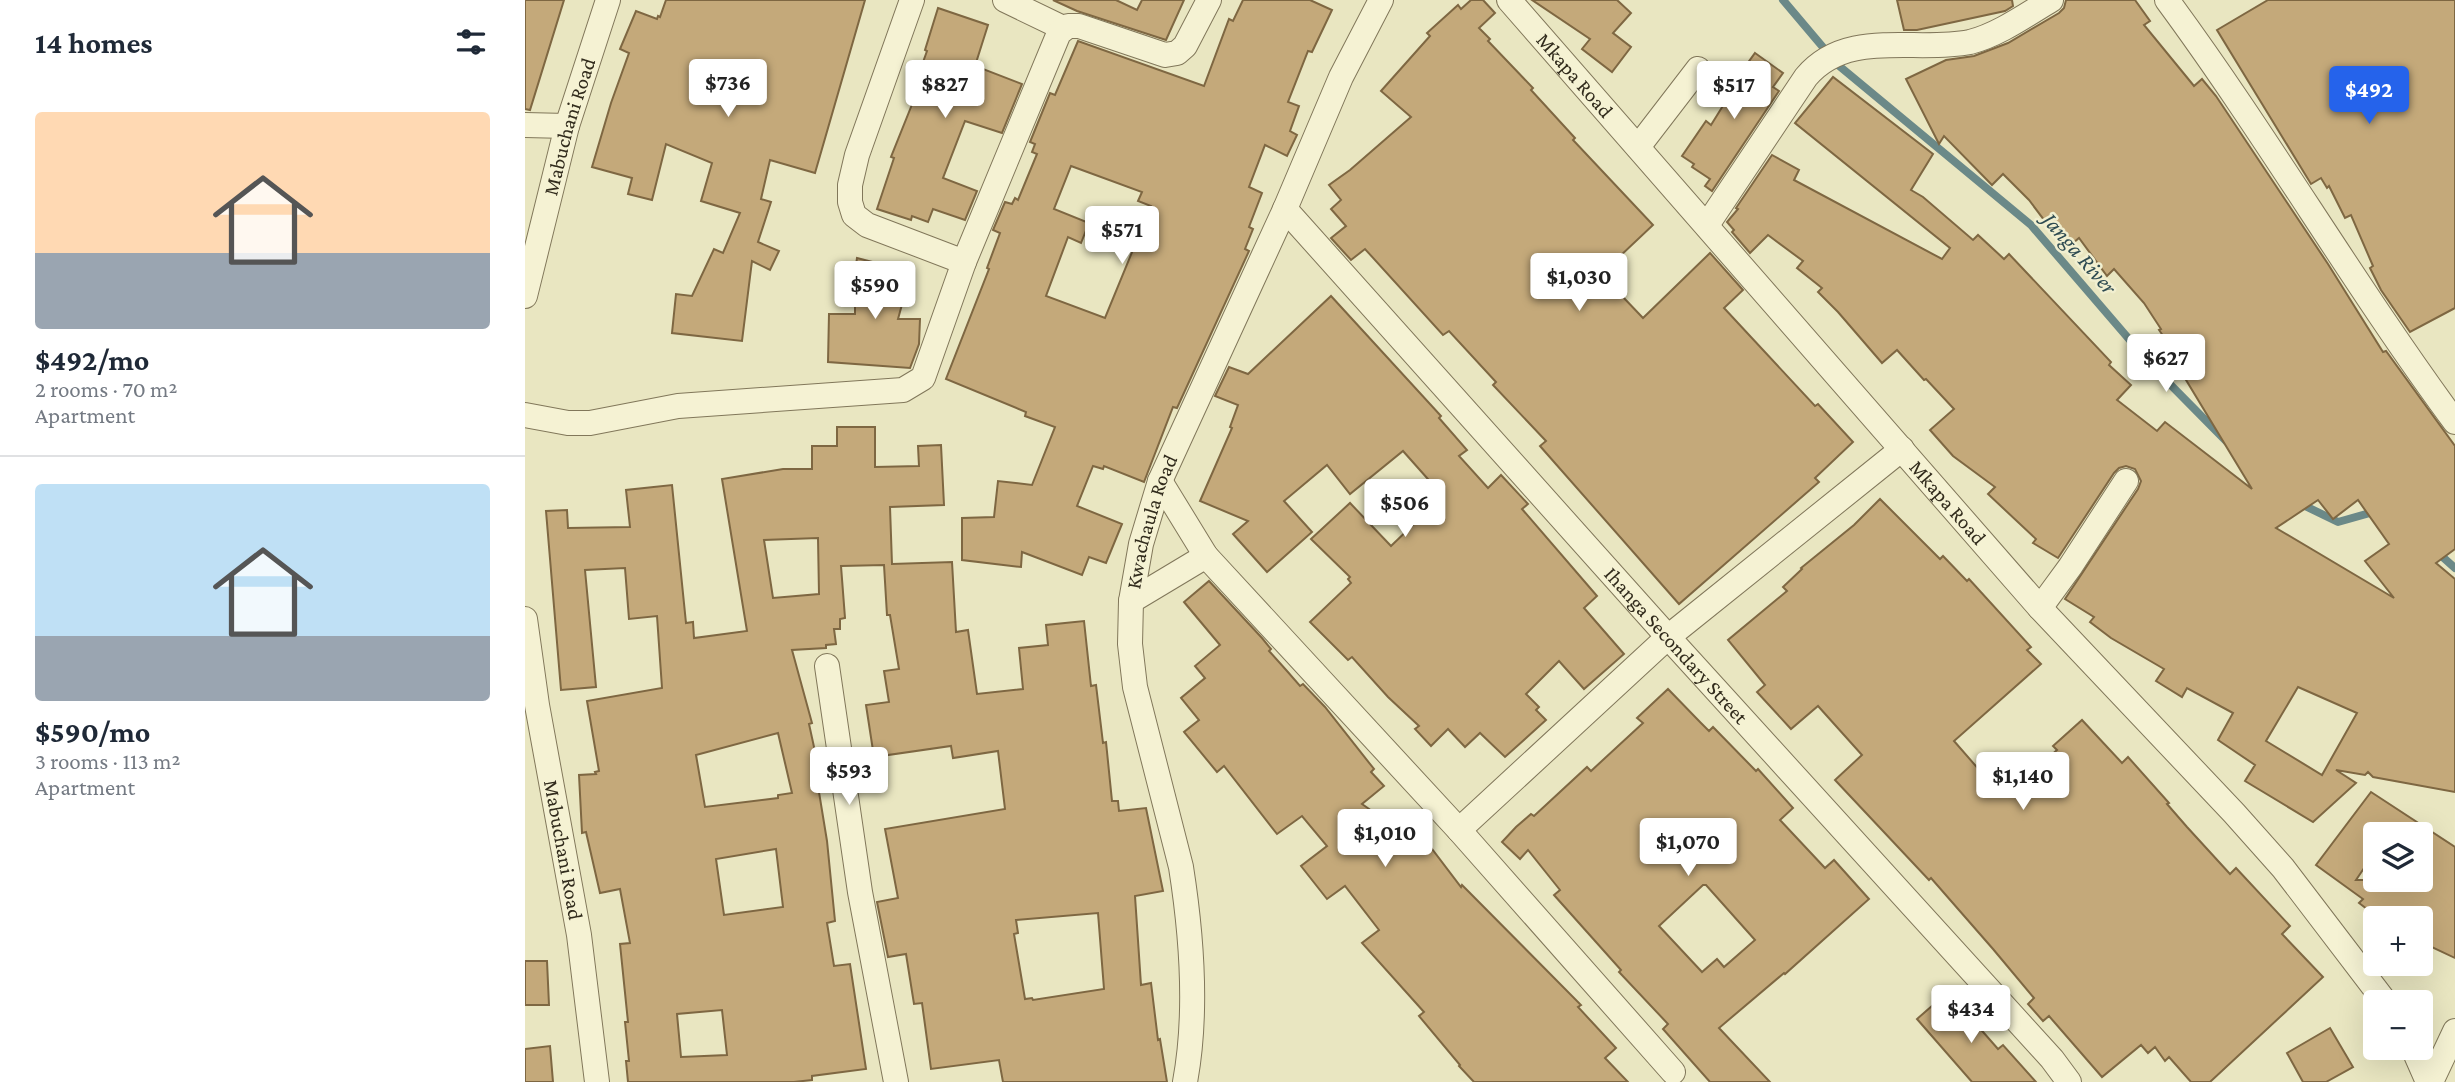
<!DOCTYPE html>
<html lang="en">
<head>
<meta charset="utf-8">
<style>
  :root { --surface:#fff; --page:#f6f6f7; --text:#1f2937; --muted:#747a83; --line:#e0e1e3; --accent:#2563eb }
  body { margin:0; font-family:"Crimson Pro",serif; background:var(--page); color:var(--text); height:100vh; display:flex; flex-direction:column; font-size:26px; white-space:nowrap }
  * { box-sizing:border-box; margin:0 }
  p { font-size:23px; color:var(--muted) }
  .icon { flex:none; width:38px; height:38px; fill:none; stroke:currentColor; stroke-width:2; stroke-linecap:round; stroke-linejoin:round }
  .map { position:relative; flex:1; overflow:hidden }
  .side { display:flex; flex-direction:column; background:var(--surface); width:525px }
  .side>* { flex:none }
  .controls { position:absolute; left:1838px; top:822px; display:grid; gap:14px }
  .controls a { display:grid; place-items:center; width:70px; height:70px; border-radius:7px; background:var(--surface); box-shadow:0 7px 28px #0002; font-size:35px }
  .price { position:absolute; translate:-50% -60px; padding:0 16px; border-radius:7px; background:#fff; color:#222; font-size:23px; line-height:46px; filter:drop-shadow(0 2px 4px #0008) }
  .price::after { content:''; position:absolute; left:50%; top:42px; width:21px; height:16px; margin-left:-10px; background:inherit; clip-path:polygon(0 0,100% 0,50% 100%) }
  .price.on { background:var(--accent); color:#fff }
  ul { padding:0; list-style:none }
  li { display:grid; align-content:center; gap:14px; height:371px; padding:0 35px }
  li+li { border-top:2px solid var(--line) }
  li span { display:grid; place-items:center; height:217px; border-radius:7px; color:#555 }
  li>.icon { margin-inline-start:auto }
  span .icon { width:126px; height:126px; fill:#fffc; stroke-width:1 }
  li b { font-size:30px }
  h2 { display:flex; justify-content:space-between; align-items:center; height:84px; padding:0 35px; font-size:30px }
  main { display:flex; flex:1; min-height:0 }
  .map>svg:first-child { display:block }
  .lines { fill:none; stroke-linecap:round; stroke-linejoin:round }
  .stream { stroke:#6b8988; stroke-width:8 }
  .building { fill:#c4a97a; stroke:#7e6742; stroke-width:2; fill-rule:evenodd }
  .street-casing { stroke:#81775a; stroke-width:26 }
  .street { stroke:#f5f2d3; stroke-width:24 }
  .labels { text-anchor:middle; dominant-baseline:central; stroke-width:5; stroke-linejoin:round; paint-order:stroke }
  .street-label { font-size:21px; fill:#322c1d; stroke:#f1efd0 }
  .water-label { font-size:23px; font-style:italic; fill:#2e4b51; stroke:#f1efd0 }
</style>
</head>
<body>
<main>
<section class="side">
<h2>14 homes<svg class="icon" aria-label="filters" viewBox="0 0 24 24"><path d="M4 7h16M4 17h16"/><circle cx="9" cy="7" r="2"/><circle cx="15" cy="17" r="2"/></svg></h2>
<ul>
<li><span style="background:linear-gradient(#ffd9b3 65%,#9aa5b1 0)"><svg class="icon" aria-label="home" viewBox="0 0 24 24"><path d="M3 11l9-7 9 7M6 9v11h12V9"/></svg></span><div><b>$492/mo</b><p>2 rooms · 70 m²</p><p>Apartment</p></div></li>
<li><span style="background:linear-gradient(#bfe0f5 70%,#9aa5b1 0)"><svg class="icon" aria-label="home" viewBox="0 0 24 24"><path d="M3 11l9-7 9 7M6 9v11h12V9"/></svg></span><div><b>$590/mo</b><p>3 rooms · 113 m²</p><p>Apartment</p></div></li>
</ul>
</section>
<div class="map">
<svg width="1930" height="1082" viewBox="0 0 1930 1082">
  <rect width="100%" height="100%" fill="#e9e6c1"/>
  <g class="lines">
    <!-- stream -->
    <g class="stream">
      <path d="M 1258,0 L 1313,65 L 1506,225 L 1628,367 L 1702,442"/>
      <path d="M 1774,503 L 1813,522 L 1852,511"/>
      <path d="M 1911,551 L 1930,568"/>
    </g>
  </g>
  <!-- building -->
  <g class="building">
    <path d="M 0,0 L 39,0 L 5,110 L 0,109 Z"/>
    <path d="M 141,0 L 340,0 L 290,173 L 245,160 L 236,199 L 246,202 L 233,242 L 254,251 L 245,270 L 227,261 L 217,341 L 147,333 L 151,294 L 167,296 L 189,249 L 198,253 L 215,213 L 176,201 L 187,163 L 141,144 L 127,200 L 103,194 L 107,178 L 67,167 L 86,103 L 104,53 L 95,49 L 111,11 L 132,19 L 133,16 L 135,17 Z"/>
    <path d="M 528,0 L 591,0 L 612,10 L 617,0 L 659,0 L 641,40 L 552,11 Z"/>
    <path d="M 718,0 L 785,0 L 807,10 L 787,52 L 783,51 L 763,102 L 774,106 L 765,131 L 772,135 L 762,156 L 740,145 L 724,187 L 737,193 L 724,227 L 728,229 L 720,249 L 724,251 L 652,408 L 648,407 L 619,482 L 579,466 L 578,469 L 568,466 L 552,506 L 597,524 L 581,563 L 564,557 L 557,575 L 497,552 L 496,567 L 437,560 L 437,518 L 469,517 L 473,481 L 507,485 L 530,427 L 500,416 L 501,412 L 421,379 L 464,269 L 462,268 L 475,233 L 468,230 L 480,202 L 487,204 L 490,198 L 493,200 L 512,154 L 507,152 L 510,144 L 505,142 L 525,93 L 530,95 L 553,41 L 679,86 L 704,19 L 708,21 ZM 546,166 L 617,192 L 613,201 L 626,206 L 580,318 L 521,296 L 543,237 L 556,243 L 564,223 L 529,209 Z"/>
    <path d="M 946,0 L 958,0 L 970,13 L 954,28 L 965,39 L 963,41 L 1008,88 L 1006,90 L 1050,138 L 1048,140 L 1128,225 L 1076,274 L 1118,318 L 1185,253 L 1218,290 L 1199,308 L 1290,406 L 1293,404 L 1328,442 L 1290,478 L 1294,482 L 1154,604 L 1015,446 L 1021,441 L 968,385 L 971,382 L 924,331 L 918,335 L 840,249 L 826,260 L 806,238 L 821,226 L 806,209 L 816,200 L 804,185 L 825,170 L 886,117 L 856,91 L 905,36 L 902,33 L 933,5 L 936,9 Z"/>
    <path d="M 1007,0 L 1092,0 L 1106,13 L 1088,33 L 1106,47 L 1087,72 L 1057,49 L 1065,39 Z"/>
    <path d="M 1372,0 L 1487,0 L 1488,6 L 1480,11 L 1392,30 L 1379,30 Z"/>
    <path d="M 1541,0 L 1610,0 L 1625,21 L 1619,25 L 1669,86 L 1677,79 L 1691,96 L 1803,264 L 1858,352 L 1861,351 L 1930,446 L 1930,549 L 1911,563 L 1930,579 L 1930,792 L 1848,777 L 1843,772 L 1840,775 L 1811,770 L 1831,783 L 1788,822 L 1720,781 L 1730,765 L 1693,740 L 1708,713 L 1662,688 L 1657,697 L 1631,681 L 1639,669 L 1586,638 L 1565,622 L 1569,617 L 1540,599 L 1613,489 L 1616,481 L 1610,469 L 1601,466 L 1594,468 L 1589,473 L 1533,558 L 1508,543 L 1511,539 L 1463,494 L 1470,487 L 1428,456 L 1405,430 L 1429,409 L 1401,379 L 1399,380 L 1372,350 L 1357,363 L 1313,312 L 1293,292 L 1297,288 L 1272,268 L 1278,261 L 1243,235 L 1225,253 L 1207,232 L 1209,230 L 1202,222 L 1213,209 L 1211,208 L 1247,155 L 1274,170 L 1269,180 L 1417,259 L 1425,248 L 1270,123 L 1308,77 L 1408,154 L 1386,190 L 1398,197 L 1448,240 L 1453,235 L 1479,259 L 1484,254 L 1586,362 L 1584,365 L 1606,385 L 1592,400 L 1632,431 L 1640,422 L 1727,489 L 1655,370 L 1660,367 L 1634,330 L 1636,329 L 1619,303 L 1589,269 L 1582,276 L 1554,238 L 1541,249 L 1504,200 L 1478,174 L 1467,185 L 1419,136 L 1414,144 L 1381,79 L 1421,60 L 1449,56 L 1483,43 L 1534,13 L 1539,8 ZM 1793,500 L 1808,519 L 1833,500 L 1864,544 L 1840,561 L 1869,598 L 1751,528 ZM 1773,687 L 1832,713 L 1797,775 L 1741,741 Z"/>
    <path d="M 1743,0 L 1930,0 L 1930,308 L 1885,332 L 1856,290 L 1845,268 L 1848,266 L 1826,215 L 1820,218 L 1804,186 L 1802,188 L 1796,178 L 1786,184 L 1692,30 Z"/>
    <path d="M 413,8 L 463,25 L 450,66 L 497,84 L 477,133 L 440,121 L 418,178 L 452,191 L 440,220 L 408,209 L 403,222 L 387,216 L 386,220 L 352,209 L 369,158 L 366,157 L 388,102 L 384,101 L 402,51 L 400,50 Z"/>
    <path d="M 1230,53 L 1258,73 L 1248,87 L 1254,91 L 1187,191 L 1180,186 L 1185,179 L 1167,167 L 1169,164 L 1157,156 L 1181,121 L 1186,125 L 1214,80 L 1212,78 Z"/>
    <path d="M 332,258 L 386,272 L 373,319 L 395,319 L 394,344 L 385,368 L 303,362 L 304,314 L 330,314 L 330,271 Z"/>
    <path d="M 806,296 L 916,416 L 914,418 L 942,450 L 934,456 L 963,488 L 976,475 L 1003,504 L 997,509 L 1072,596 L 1059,608 L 1099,654 L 1059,689 L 1034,661 L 1001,694 L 1014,707 L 1011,710 L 1021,720 L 980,757 L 955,733 L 940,747 L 923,729 L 906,746 L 890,729 L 894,726 L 863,697 L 827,657 L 823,660 L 785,622 L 826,583 L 823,579 L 825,577 L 786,539 L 825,503 L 866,546 L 918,496 L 878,451 L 825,494 L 802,465 L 759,501 L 787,532 L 742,572 L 708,534 L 723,521 L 675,501 L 707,428 L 705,427 L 713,405 L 690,396 L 704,367 L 723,374 Z"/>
    <path d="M 312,427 L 350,427 L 350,467 L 394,466 L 393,446 L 416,445 L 419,505 L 365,507 L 367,564 L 427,562 L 431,632 L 443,630 L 452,694 L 498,689 L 494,648 L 523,645 L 521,625 L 559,621 L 566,686 L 571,685 L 578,743 L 581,742 L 587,801 L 593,801 L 594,811 L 621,808 L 638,891 L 610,896 L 616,985 L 626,983 L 633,1040 L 635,1039 L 642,1082 L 478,1082 L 474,1060 L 406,1069 L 397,1003 L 389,1004 L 381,954 L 363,957 L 352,902 L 373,898 L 360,829 L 480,809 L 473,751 L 428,758 L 426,746 L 349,757 L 341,705 L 364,702 L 359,671 L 374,669 L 365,615 L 362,615 L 359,565 L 316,566 L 320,618 L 315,619 L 315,629 L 309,629 L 311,644 L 301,645 L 301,648 L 267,650 L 287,723 L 284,724 L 296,779 L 292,780 L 302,841 L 310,921 L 302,923 L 309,966 L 325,964 L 341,1069 L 287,1076 L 287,1080 L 269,1082 L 103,1082 L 101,1061 L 104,1061 L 100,1022 L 103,1022 L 95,944 L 105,943 L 95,889 L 75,893 L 61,832 L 57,833 L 54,775 L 71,774 L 70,772 L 74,771 L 62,701 L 137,688 L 132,616 L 104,619 L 100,568 L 60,570 L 71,687 L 36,690 L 21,511 L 42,510 L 43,528 L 105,527 L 101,490 L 147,485 L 161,623 L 168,622 L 169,638 L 222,631 L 197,479 L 258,469 L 287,469 L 287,446 L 312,446 ZM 293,538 L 294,594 L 248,598 L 239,540 ZM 253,733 L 267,793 L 253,795 L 253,798 L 180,807 L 171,755 ZM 251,849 L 258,907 L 199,915 L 191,859 ZM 573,913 L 579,989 L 508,1000 L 507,998 L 500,999 L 489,934 L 493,933 L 491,920 ZM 197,1010 L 202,1055 L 156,1057 L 152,1014 Z"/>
    <path d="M 1355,499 L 1415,559 L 1418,556 L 1442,581 L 1444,579 L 1506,647 L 1502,650 L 1516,664 L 1429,741 L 1477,796 L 1480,796 L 1532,750 L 1528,746 L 1557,720 L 1597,763 L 1603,757 L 1644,803 L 1642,804 L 1662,827 L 1705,874 L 1711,868 L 1765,926 L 1757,934 L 1798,977 L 1685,1082 L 1666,1082 L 1644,1057 L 1640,1061 L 1630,1047 L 1623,1053 L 1616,1045 L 1577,1077 L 1524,1016 L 1518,1021 L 1503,1004 L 1509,998 L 1468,949 L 1406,878 L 1404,880 L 1310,780 L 1337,755 L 1293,706 L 1266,729 L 1232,692 L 1240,685 L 1203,640 L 1262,591 L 1258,587 L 1277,569 L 1276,568 L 1329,525 Z"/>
    <path d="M 684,581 L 737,638 L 746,649 L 744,651 L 762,671 L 775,686 L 778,684 L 800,707 L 849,769 L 846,772 L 859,786 L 837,804 L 874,830 L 885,820 L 936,887 L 937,885 L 1056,1005 L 1053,1007 L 1091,1048 L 1080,1058 L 1103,1082 L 949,1082 L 934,1066 L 935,1065 L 894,1016 L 899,1012 L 837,943 L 854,930 L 820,886 L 802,899 L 776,866 L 802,846 L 777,816 L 752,834 L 699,766 L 692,772 L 659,732 L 674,720 L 656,698 L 680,678 L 670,666 L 695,645 L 659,602 Z"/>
    <path d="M 1143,689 L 1175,722 L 1184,731 L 1188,727 L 1231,771 L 1233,769 L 1268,808 L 1255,820 L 1300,868 L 1309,860 L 1344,899 L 1260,974 L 1259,973 L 1194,1028 L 1245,1082 L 1185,1082 L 1138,1029 L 1143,1024 L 1094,972 L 1096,970 L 1029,895 L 1035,890 L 1003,850 L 995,859 L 977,842 L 991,827 L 1006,814 L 1009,816 L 1062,767 L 1066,771 L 1118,723 L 1112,718 ZM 1178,885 L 1181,885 L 1230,940 L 1199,967 L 1192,959 L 1177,972 L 1134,926 Z"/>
    <path d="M 1846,792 L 1930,847 L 1930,958 L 1896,942 L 1902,929 L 1900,928 L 1904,919 L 1855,919 L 1834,903 L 1838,899 L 1791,865 ZM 1850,835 L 1895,835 L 1895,880 L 1831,880 L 1850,852 Z"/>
    <path d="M 0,961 L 22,961 L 24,1005 L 0,1005 Z"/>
    <path d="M 1423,992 L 1473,1049 L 1478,1045 L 1511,1082 L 1447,1082 L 1392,1019 Z"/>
    <path d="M 1805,1028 L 1828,1067 L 1801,1082 L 1778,1082 L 1762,1053 Z"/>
    <path d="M 25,1046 L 28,1082 L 0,1082 L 0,1049 Z"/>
  </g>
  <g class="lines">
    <!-- street casing -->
    <g class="street-casing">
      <g id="street">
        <path d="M 480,0 L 538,28"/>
        <path id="s1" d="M 984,0 L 1515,608 L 1709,813 L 1758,868 L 1861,1003"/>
        <path d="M 1642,0 C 1743,137 1829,285 1930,422"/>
        <path d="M 0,125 L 42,126"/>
        <path d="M 1113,147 L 1173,69"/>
        <path id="s2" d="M 760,209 L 1143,637 L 1527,1059 L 1544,1082"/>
        <path d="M 1182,225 L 1281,77 C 1322,28 1390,53 1445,42 C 1473,35 1501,15 1526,0"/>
        <path d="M 439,262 L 534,33 L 543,26 L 554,26 L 640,55 L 652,53 L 660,46 L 684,0"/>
        <path id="s3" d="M 0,296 L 42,126 L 83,0"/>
        <path d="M 0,415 L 43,423 L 65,423 L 153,406 L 378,390 L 398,378 L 439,262 L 342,225 L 329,215 L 325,202 L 325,185 L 332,155 L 387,0"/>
        <path d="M 635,481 L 681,556 L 934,830 L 1148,1072"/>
        <path d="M 606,601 L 681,556"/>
        <path d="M 1515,608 L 1545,567 L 1601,481"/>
        <path id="s4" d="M 0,619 L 12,705 L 54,935 L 72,1082"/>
        <path d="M 302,666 L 335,892 L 371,1082"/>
        <path d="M 934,830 L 1143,637 L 1377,449"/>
        <path d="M 1888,1048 L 1903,1082"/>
        <path id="s5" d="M 660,1082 C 673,1012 667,937 656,867 L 610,687 L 605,644 L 606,601 L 616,544 L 635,481 L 760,209 L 816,77 L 856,0"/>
        <path d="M 1906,1082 L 1930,1031"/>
      </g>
    </g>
    <!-- street -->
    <use href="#street" class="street"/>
  </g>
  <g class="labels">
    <!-- street labels -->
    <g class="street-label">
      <text stroke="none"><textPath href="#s1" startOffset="100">Mkapa Road</textPath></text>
      <text stroke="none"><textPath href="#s3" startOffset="175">Mabuchani Road</textPath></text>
      <text stroke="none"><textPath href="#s1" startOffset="667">Mkapa Road</textPath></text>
      <text stroke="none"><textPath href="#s5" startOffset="570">Kwachaula Road</textPath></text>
      <text stroke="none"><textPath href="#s2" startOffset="586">Ihanga Secondary Street</textPath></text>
      <text stroke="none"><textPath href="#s4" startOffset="234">Mabuchani Road</textPath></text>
    </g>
    <!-- water labels -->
    <g class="water-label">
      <text transform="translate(1555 253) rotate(49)">Janga River</text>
    </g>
  </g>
</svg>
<div class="controls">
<a><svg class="icon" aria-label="layers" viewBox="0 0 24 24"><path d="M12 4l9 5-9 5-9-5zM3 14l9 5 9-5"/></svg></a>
<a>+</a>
<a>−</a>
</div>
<b class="price" style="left:203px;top:119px">$736</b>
<b class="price" style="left:420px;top:120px">$827</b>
<b class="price" style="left:1209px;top:121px">$517</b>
<b class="price on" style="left:1844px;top:126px">$492</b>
<b class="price" style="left:597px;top:266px">$571</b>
<b class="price" style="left:1054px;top:313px">$1,030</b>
<b class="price" style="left:350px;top:321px">$590</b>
<b class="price" style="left:1641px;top:394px">$627</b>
<b class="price" style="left:880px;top:539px">$506</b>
<b class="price" style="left:324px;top:807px">$593</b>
<b class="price" style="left:1498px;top:812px">$1,140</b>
<b class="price" style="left:860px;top:869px">$1,010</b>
<b class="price" style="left:1163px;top:878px">$1,070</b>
<b class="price" style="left:1446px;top:1045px">$434</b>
</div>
</main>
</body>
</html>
